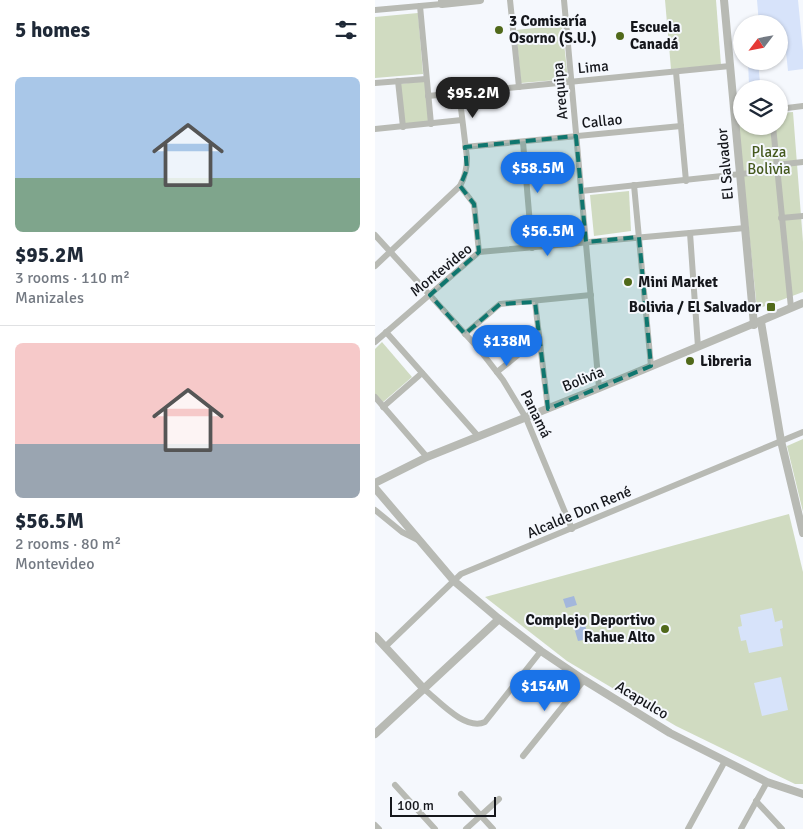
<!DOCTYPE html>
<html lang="en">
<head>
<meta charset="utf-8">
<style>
  :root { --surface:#fff; --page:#f6f6f7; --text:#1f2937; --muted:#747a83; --line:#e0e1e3; --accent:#1a73e8 }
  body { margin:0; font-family:Signika,sans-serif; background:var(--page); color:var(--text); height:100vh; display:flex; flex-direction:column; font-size:19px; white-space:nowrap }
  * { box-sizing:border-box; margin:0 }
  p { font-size:16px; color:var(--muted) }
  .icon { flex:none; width:28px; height:28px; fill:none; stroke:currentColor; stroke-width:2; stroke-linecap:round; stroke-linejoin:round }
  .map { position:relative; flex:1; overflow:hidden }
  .panel { display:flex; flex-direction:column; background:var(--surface); width:375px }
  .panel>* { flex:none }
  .needle { width:32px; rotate:238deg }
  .controls { position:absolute; left:358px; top:15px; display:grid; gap:10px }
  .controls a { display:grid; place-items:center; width:55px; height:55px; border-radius:50%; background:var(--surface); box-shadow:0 1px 4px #0004; font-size:25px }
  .scale { position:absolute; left:15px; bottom:12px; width:106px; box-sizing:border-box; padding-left:5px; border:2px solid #15171c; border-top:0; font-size:14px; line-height:18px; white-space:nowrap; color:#15171c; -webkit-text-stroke:4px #f5f8fd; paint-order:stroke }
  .price { position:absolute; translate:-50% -42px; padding:0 11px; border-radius:18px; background:var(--accent); color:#fff; font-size:16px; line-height:32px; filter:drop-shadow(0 1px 2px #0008) }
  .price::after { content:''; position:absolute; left:50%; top:30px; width:15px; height:11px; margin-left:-8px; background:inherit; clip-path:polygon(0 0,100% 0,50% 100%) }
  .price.active { background:#222; color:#fff }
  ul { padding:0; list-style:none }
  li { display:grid; align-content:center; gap:10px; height:265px; padding:0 15px }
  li+li { border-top:1px solid var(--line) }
  li span { display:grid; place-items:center; height:155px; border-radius:8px; color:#555 }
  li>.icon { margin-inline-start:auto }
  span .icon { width:90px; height:90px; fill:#fffc; stroke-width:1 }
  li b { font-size:21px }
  h2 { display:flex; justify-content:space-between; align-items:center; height:60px; padding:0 15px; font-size:21px }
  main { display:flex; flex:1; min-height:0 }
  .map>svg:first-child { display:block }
  .green { fill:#d0dbc1 }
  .water { fill:#a3b7dc }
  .building { fill:#d7e3fa }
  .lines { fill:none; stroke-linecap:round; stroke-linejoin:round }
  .minor { stroke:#b8bab4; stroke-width:6 }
  .tertiary { stroke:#b8bab4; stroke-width:8 }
  .marked { fill:#0f766e; fill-opacity:0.2; stroke:#0f766e; stroke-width:4; stroke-dasharray:10 6; stroke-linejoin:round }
  .poi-dot { fill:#50691a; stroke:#f5f8fd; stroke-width:2 }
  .labels { text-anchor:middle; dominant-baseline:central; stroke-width:4; stroke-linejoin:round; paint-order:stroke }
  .poi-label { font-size:15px; font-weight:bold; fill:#15171c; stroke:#f5f8fd; text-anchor:start }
  .street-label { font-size:15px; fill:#15171c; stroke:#f5f8fd }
  .park-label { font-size:15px; fill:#45591e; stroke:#f5f8fd }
</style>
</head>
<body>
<main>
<section class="panel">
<h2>5 homes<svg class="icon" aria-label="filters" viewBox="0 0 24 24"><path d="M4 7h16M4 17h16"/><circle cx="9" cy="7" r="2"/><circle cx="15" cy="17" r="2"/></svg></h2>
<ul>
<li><span style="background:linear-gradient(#a9c7e8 65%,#7fa58c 0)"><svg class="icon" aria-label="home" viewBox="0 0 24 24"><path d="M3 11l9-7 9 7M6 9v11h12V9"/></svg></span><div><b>$95.2M</b><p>3 rooms · 110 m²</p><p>Manizales</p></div></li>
<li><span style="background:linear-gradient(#f6c9c9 65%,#9aa5b1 0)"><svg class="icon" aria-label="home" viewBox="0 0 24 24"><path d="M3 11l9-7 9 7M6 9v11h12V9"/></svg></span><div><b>$56.5M</b><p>2 rooms · 80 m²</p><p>Montevideo</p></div></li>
</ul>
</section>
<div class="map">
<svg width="428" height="829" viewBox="0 0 428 829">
  <rect width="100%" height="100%" fill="#f5f8fd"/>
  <!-- green -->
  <g class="green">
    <path d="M 290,0 L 341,0 L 346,65 L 296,69 Z"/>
    <path d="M 43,13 L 48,74 L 0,78 L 0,17 Z"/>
    <path d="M 187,25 L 193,79 L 146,83 L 141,30 Z"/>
    <path d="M 50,81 L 54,122 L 30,124 L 25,84 Z"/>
    <path d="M 418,112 L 428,242 L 428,292 L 382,309 L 362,117 L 366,117 L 366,126 L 404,126 L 404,113 Z"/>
    <path d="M 254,191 L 256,231 L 219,236 L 215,195 Z"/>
    <path d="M 7,342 L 37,377 L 7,403 L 0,394 L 0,349 Z"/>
    <path d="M 428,439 L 428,512 L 412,446 Z"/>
    <path d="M 414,514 L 428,572 L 428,784 L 420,784 L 301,726 L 192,661 L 110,597 Z"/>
  </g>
  <!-- water -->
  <g class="water">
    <path d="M 199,596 L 202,605 L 191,608 L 188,599 Z"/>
    <path d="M 208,618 L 214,639 L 203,641 L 197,621 Z"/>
  </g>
  <!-- building -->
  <g class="building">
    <path d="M 382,0 L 423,0 L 428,51 L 428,69 L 413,71 L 409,33 L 404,34 L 404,24 L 384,24 Z"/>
    <path d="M 383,61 L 385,83 L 374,84 L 373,62 Z"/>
    <path d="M 397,608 L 400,622 L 407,620 L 408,628 L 405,629 L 408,646 L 374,653 L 371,640 L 366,641 L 363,627 L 367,626 L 365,615 Z"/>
    <path d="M 406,677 L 413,710 L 387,716 L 379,683 Z"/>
  </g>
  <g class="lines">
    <!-- minor -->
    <g class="minor">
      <path d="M 135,0 L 144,87"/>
      <path d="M 189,0 L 224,388"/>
      <path d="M 45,6 L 56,124"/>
      <path d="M 0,10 L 67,4"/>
      <path d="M 301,72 L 311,181"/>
      <path d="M 23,81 L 28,127"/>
      <path d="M 0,83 L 51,79"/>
      <path d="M 53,96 L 355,66"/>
      <path d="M 404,109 L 428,106"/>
      <path d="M 398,126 L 416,308"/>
      <path d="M 0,129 L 87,120"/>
      <path d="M 148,142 L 157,248"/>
      <path d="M 90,147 L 306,126"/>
      <path d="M 401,165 L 428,162"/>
      <path d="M 259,185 L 276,366"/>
      <path d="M 85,186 L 99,204 L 104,252"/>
      <path d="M 206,191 L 402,170"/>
      <path d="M 406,218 L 428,216"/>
      <path d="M 315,233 L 323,347"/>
      <path d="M 0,235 L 104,349 L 128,380 L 151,418 L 197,529"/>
      <path d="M 0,266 L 85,186 C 90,177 92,169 92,158 L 84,92"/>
      <path d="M 160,302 L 173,409"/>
      <path d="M 11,332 L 103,436"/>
      <path d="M 90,334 L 125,304 L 216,295"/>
      <path d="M 0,342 L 104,252 L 370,228"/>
      <path d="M 122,372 L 149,350 L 165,347"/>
      <path d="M 0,397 L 52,457"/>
      <path d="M 8,407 L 47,373"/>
      <path d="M 0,510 L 27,532 L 43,540"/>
      <path d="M 10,647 L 86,574 L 428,432"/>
      <path d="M 49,689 C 64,701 90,731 110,722 L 166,651"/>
      <path d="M 148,756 L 209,680"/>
      <path d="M 20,785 L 60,829"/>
      <path d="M 86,794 L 118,829"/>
      <path d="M 381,801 L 407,829"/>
      <path d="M 0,825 L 4,829"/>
      <path d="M 91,829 L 124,799"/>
      <path d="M 313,829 L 350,761"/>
      <path d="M 366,829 L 392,782"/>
    </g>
    <!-- tertiary -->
    <g class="tertiary">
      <path d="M 67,0 L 67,4 L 105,0"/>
      <path d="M 349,0 L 379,325"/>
      <path d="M 386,322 L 406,441 L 428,533"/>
      <path d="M 0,483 L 52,457 L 224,388 L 428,303"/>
      <path d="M 0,488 L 79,581 L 124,619 L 166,651 L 209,680 L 295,733 L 392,782 L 428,794"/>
      <path d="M 0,636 L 49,689"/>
      <path d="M 0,734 L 124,619"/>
    </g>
  </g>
  <!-- marked area -->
  <path class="marked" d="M 201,136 L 211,242 L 264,237 L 276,366 L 173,409 L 160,302 L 125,304 L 90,334 L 55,295 L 104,252 L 99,204 L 85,186 L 92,169 L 90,147 Z"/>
  <!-- markers -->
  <g class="poi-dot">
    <circle cx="124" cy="30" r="5"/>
    <circle cx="245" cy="36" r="5"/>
    <circle cx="253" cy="282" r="5"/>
    <rect x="391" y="302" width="10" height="10" rx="2.5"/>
    <circle cx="315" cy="361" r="5"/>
    <circle cx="290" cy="629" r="5"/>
  </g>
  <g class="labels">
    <!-- poi labels -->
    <g class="poi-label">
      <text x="134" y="21">3 Comisaría<tspan x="134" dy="17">Osorno (S.U.)</tspan></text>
      <text x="255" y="27">Escuela<tspan x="255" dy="17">Canadá</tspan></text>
      <text x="263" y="282">Mini Market</text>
      <text x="386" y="307" text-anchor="end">Bolivia / El Salvador</text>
      <text x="325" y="361">Libreria</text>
      <text x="280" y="620" text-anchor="end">Complejo Deportivo<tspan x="280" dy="17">Rahue Alto</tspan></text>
    </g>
    <!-- street labels -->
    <g class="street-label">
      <text transform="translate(218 67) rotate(-5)">Lima</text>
      <text transform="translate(185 91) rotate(-95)">Arequipa</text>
      <text transform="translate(227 121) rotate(-6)">Callao</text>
      <text transform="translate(350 164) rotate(-95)">El Salvador</text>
      <text transform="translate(66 270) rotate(-39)">Montevideo</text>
      <text transform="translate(208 379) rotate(-22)">Bolivia</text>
      <text transform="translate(161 414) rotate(64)">Panamá</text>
      <text transform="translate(204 512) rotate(-23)">Alcalde Don René</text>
      <text transform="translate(267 700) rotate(31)">Acapulco</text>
    </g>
    <!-- park labels -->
    <g class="park-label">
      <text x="394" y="152">Plaza<tspan x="394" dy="17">Bolivia</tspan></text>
    </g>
  </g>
</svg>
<div class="controls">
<a><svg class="needle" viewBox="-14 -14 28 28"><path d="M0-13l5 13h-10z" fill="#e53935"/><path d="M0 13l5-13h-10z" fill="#747a83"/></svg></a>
<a><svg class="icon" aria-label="layers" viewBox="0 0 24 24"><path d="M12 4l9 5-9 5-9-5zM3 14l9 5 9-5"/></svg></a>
</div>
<div class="scale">100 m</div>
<b class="price active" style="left:98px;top:119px">$95.2M</b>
<b class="price" style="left:163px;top:194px">$58.5M</b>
<b class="price" style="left:173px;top:257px">$56.5M</b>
<b class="price" style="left:132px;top:367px">$138M</b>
<b class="price" style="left:170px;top:712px">$154M</b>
</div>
</main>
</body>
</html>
